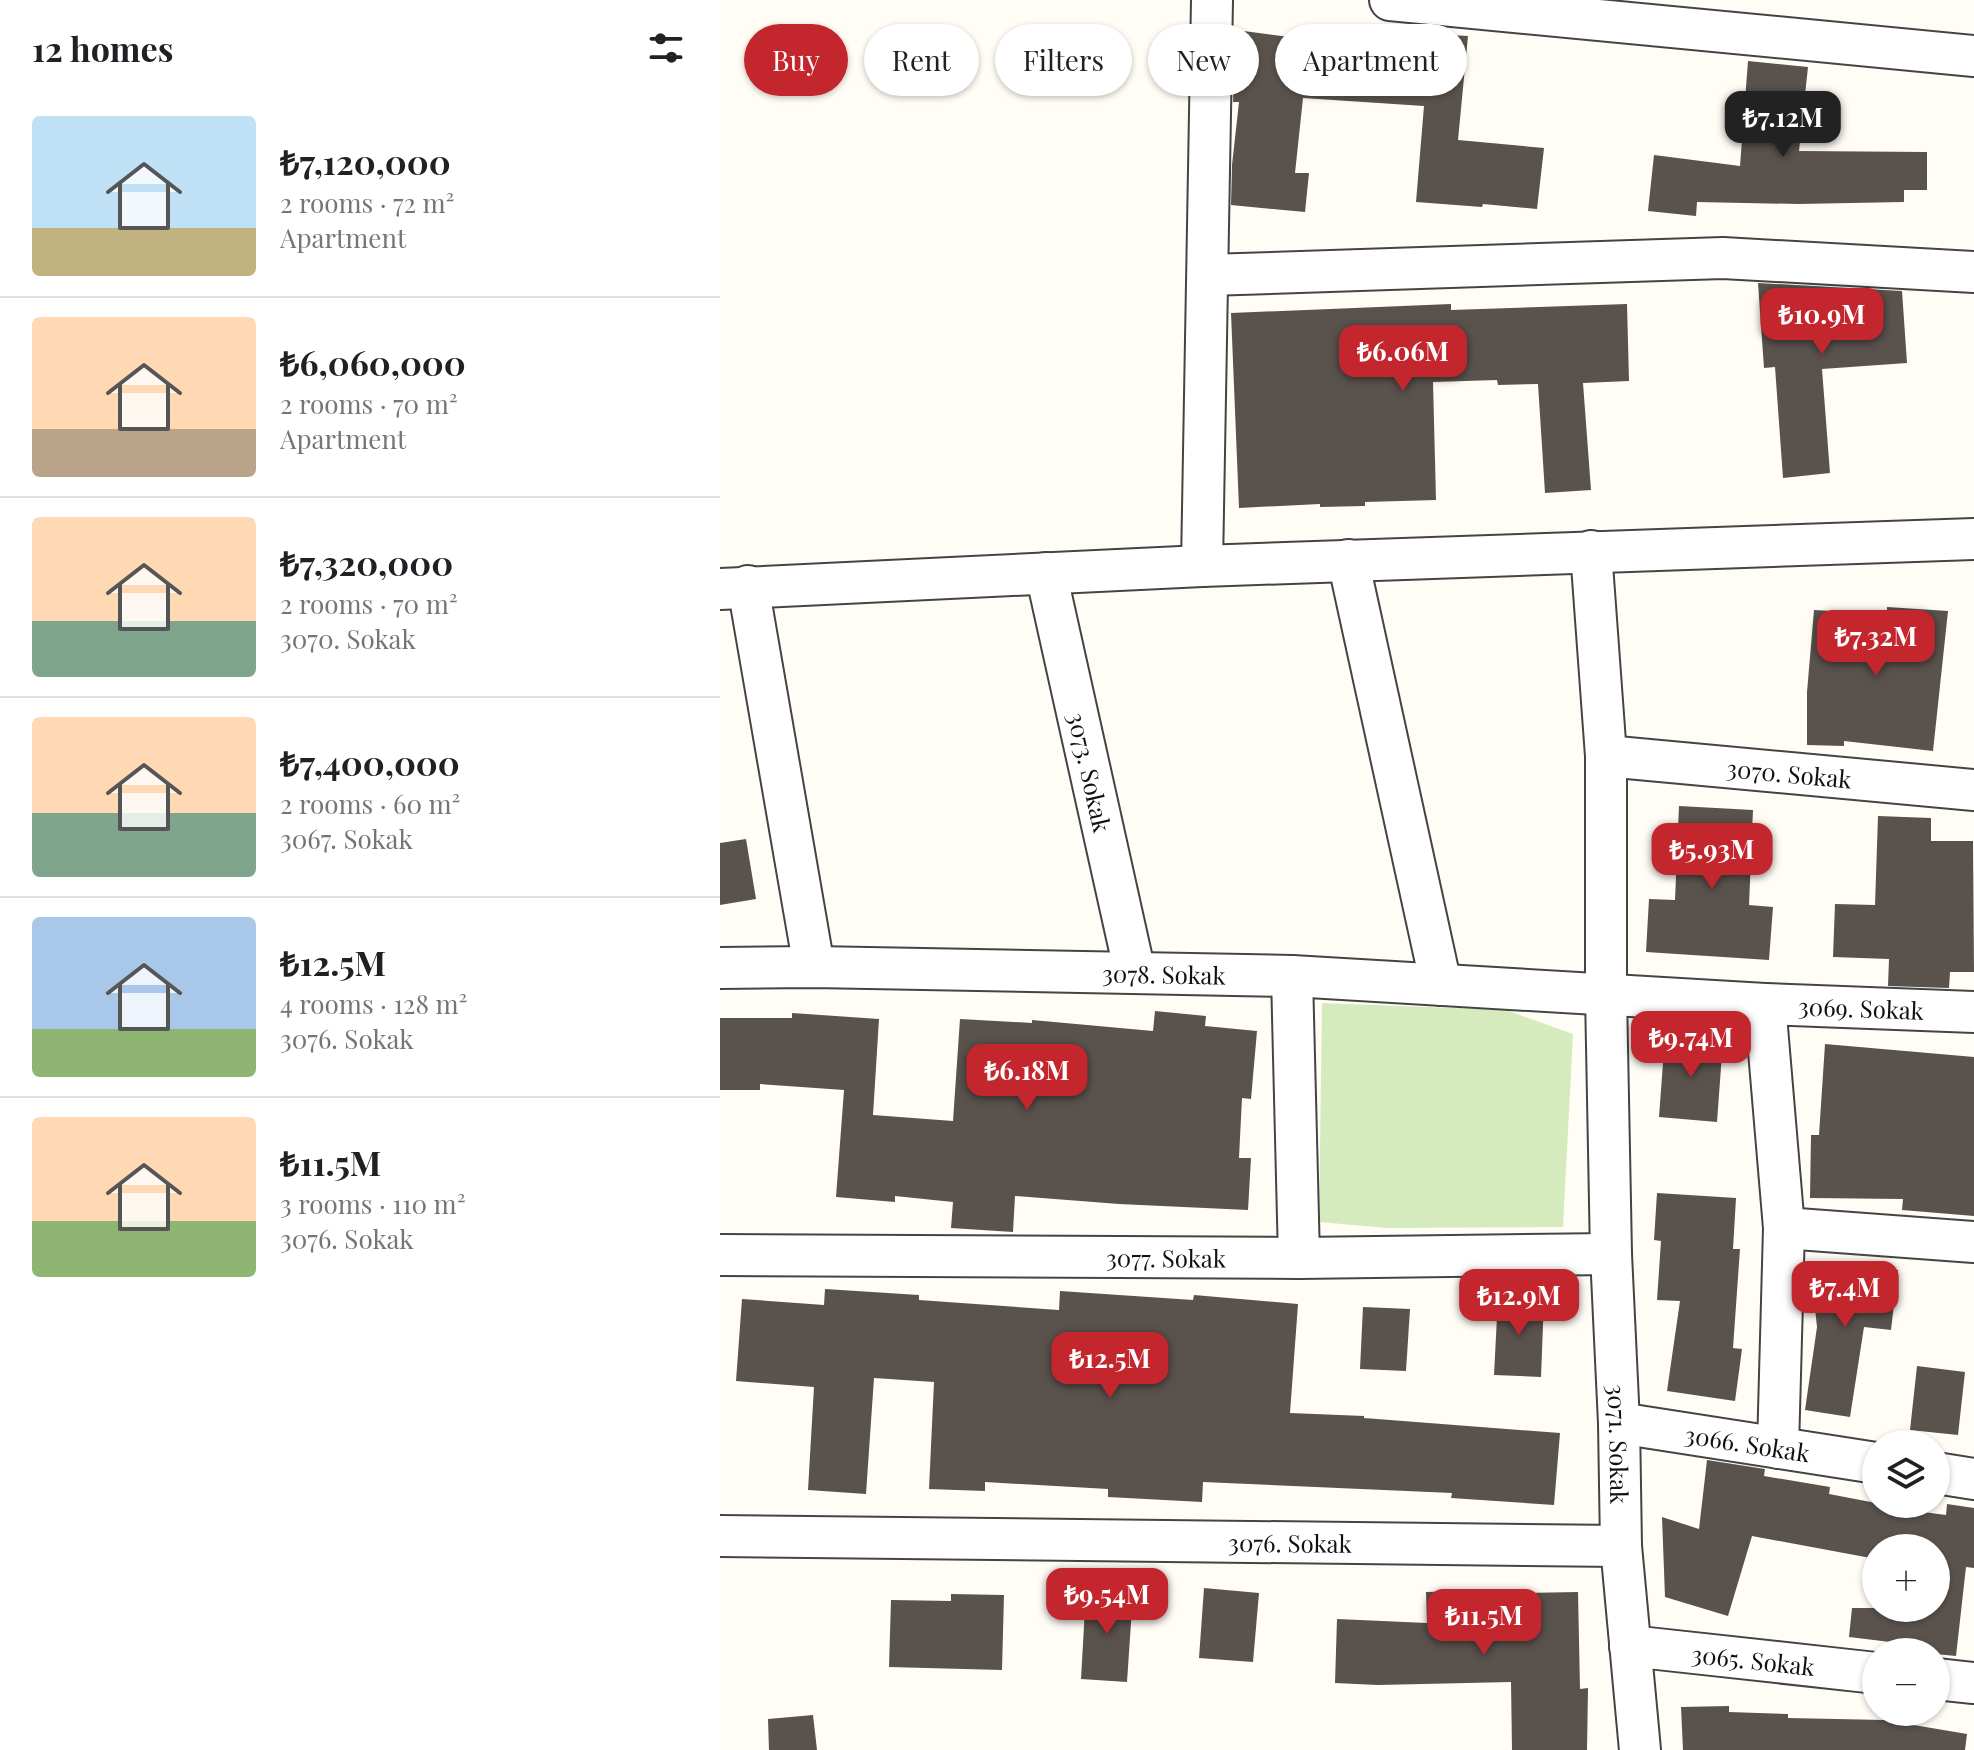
<!DOCTYPE html>
<html lang="en">
<head>
<meta charset="utf-8">
<style>
  :root { --surface:#fff; --page:#f6f6f6; --text:#202124; --muted:#757577; --line:#e0e0e0; --accent:#c4262e }
  body { margin:0; font-family:"Playfair Display",serif; background:var(--page); color:var(--text); height:100vh; display:flex; flex-direction:column; font-size:30px; white-space:nowrap }
  * { box-sizing:border-box; margin:0 }
  p { font-size:26px; color:var(--muted) }
  .icon { flex:none; width:44px; height:44px; fill:none; stroke:currentColor; stroke-width:2; stroke-linecap:round; stroke-linejoin:round }
  .map { position:relative; flex:1; overflow:hidden }
  .details { display:flex; flex-direction:column; background:var(--surface); width:720px }
  .details>* { flex:none }
  .banner { position:absolute; left:24px; top:24px; width:760px; height:72px; display:flex; gap:16px }
  .tools { position:absolute; left:1142px; top:1430px; display:grid; gap:16px }
  .tools a { display:grid; place-items:center; width:88px; height:88px; border-radius:50%; background:var(--surface); box-shadow:0 2px 6px #0004; font-size:40px }
  .price { position:absolute; translate:-50% -68px; padding:0 18px; border-radius:16px; background:var(--accent); color:#fff; font-size:26px; line-height:52px; filter:drop-shadow(0 2px 4px #0008) }
  .price::after { content:''; position:absolute; left:50%; top:48px; width:24px; height:18px; margin-left:-12px; background:inherit; clip-path:polygon(0 0,100% 0,50% 100%) }
  .price.on { background:#222; color:#fff }
  ul { padding:0; list-style:none }
  li { display:flex; align-items:center; gap:24px; height:200px; padding:0 32px }
  li+li { border-top:2px solid var(--line) }
  li span { display:grid; place-items:center; flex:none; width:224px; height:160px; border-radius:8px; color:#555 }
  li>.icon { margin-inline-start:auto }
  span .icon { width:96px; height:96px; fill:#fffc; stroke-width:1 }
  li b { font-size:34px }
  h2 { display:flex; justify-content:space-between; align-items:center; height:96px; padding:0 32px; font-size:34px }
  .chip { padding:0 28px; border-radius:36px; background:var(--surface); box-shadow:0 2px 6px #0004; font-size:28px; line-height:72px }
  .chip.on { background:var(--accent); color:#fff }
  main { display:flex; flex:1; min-height:0 }
  .map>svg:first-child { display:block }
  .green { fill:#d5ebbd }
  .building { fill:#5a524d }
  .lines { fill:none; stroke-linecap:round; stroke-linejoin:round }
  .street-casing { stroke:#444; stroke-width:44 }
  .street { stroke:#fff; stroke-width:40 }
  .labels { text-anchor:middle; dominant-baseline:central; stroke-width:8; stroke-linejoin:round; paint-order:stroke }
  .street-label { font-size:24px; fill:#111; stroke:#fff }
</style>
</head>
<body>
<main>
<section class="details">
<h2>12 homes<svg class="icon" aria-label="filters" viewBox="0 0 24 24"><path d="M4 7h16M4 17h16"/><circle cx="9" cy="7" r="2"/><circle cx="15" cy="17" r="2"/></svg></h2>
<ul>
<li><span style="background:linear-gradient(#bfe0f5 70%,#c2b280 0)"><svg class="icon" aria-label="home" viewBox="0 0 24 24"><path d="M3 11l9-7 9 7M6 9v11h12V9"/></svg></span><div><b>₺7,120,000</b><p>2 rooms · 72 m²</p><p>Apartment</p></div></li>
<li><span style="background:linear-gradient(#ffd9b3 70%,#b9a48a 0)"><svg class="icon" aria-label="home" viewBox="0 0 24 24"><path d="M3 11l9-7 9 7M6 9v11h12V9"/></svg></span><div><b>₺6,060,000</b><p>2 rooms · 70 m²</p><p>Apartment</p></div></li>
<li><span style="background:linear-gradient(#ffd9b3 65%,#7fa58c 0)"><svg class="icon" aria-label="home" viewBox="0 0 24 24"><path d="M3 11l9-7 9 7M6 9v11h12V9"/></svg></span><div><b>₺7,320,000</b><p>2 rooms · 70 m²</p><p>3070. Sokak</p></div></li>
<li><span style="background:linear-gradient(#ffd9b3 60%,#7fa58c 0)"><svg class="icon" aria-label="home" viewBox="0 0 24 24"><path d="M3 11l9-7 9 7M6 9v11h12V9"/></svg></span><div><b>₺7,400,000</b><p>2 rooms · 60 m²</p><p>3067. Sokak</p></div></li>
<li><span style="background:linear-gradient(#a9c7e8 70%,#8fb573 0)"><svg class="icon" aria-label="home" viewBox="0 0 24 24"><path d="M3 11l9-7 9 7M6 9v11h12V9"/></svg></span><div><b>₺12.5M</b><p>4 rooms · 128 m²</p><p>3076. Sokak</p></div></li>
<li><span style="background:linear-gradient(#ffd9b3 65%,#8fb573 0)"><svg class="icon" aria-label="home" viewBox="0 0 24 24"><path d="M3 11l9-7 9 7M6 9v11h12V9"/></svg></span><div><b>₺11.5M</b><p>3 rooms · 110 m²</p><p>3076. Sokak</p></div></li>
</ul>
</section>
<div class="map">
<svg width="1254" height="1750" viewBox="0 0 1254 1750">
  <rect width="100%" height="100%" fill="#fffdf5"/>
  <!-- green -->
  <path class="green" d="M 602,1003 L 786,1010 L 853,1034 L 843,1227 L 667,1228 L 599,1222 Z"/>
  <!-- building -->
  <g class="building">
    <path d="M 617,29 L 748,36 L 738,140 L 824,148 L 817,209 L 763,204 L 762,207 L 696,202 L 704,106 L 583,98 L 575,173 L 589,173 L 585,212 L 511,205 L 512,165 L 519,102 L 513,102 L 516,30 L 616,43 Z"/>
    <path d="M 1028,61 L 1088,67 L 1079,151 L 1207,152 L 1207,190 L 1184,190 L 1184,202 L 1078,204 L 977,202 L 976,216 L 928,211 L 934,155 L 1020,166 Z"/>
    <path d="M 1038,283 L 1182,291 L 1187,363 L 1102,369 L 1110,473 L 1063,478 L 1055,367 L 1044,368 Z"/>
    <path d="M 731,304 L 731,310 L 907,304 L 909,381 L 863,383 L 871,490 L 825,493 L 818,384 L 778,385 L 777,380 L 713,382 L 716,500 L 645,502 L 645,506 L 600,507 L 600,504 L 519,508 L 511,313 Z"/>
    <path d="M 1167,607 L 1228,611 L 1213,751 L 1124,741 L 1124,746 L 1087,745 L 1087,692 L 1094,610 L 1167,614 Z"/>
    <path d="M 959,806 L 1033,810 L 1029,905 L 1053,907 L 1049,960 L 926,952 L 929,899 L 955,900 Z"/>
    <path d="M 1158,816 L 1211,818 L 1211,841 L 1253,841 L 1254,972 L 1230,972 L 1229,988 L 1168,986 L 1169,959 L 1113,957 L 1115,904 L 1155,905 Z"/>
    <path d="M 26,839 L 36,899 L 0,905 L 0,843 Z"/>
    <path d="M 435,1011 L 486,1016 L 485,1026 L 537,1031 L 531,1099 L 522,1098 L 519,1158 L 531,1158 L 528,1210 L 399,1204 L 295,1196 L 293,1232 L 231,1228 L 233,1202 L 175,1196 L 175,1202 L 116,1197 L 124,1090 L 40,1084 L 40,1090 L 0,1090 L 0,1018 L 72,1018 L 72,1013 L 159,1019 L 153,1115 L 233,1121 L 240,1019 L 312,1023 L 312,1020 L 433,1031 Z"/>
    <path d="M 945,1036 L 1003,1040 L 997,1122 L 939,1117 Z"/>
    <path d="M 1105,1044 L 1254,1057 L 1254,1216 L 1182,1210 L 1183,1199 L 1090,1198 L 1091,1135 L 1099,1135 Z"/>
    <path d="M 937,1193 L 1016,1198 L 1013,1249 L 1020,1249 L 1013,1348 L 1022,1349 L 1015,1401 L 947,1391 L 960,1301 L 937,1300 L 941,1241 L 934,1240 Z"/>
    <path d="M 1090,1262 L 1178,1270 L 1171,1330 L 1144,1327 L 1130,1417 L 1085,1410 L 1097,1327 Z"/>
    <path d="M 105,1289 L 199,1295 L 199,1300 L 339,1310 L 340,1291 L 473,1300 L 474,1295 L 578,1304 L 570,1413 L 644,1416 L 644,1418 L 840,1433 L 834,1505 L 731,1498 L 732,1493 L 483,1482 L 482,1502 L 388,1497 L 388,1489 L 265,1482 L 265,1491 L 209,1489 L 214,1382 L 154,1378 L 146,1494 L 88,1490 L 94,1387 L 16,1381 L 22,1299 L 104,1305 Z"/>
    <path d="M 778,1297 L 824,1299 L 821,1377 L 774,1375 Z"/>
    <path d="M 643,1307 L 690,1309 L 686,1371 L 640,1369 Z"/>
    <path d="M 1197,1366 L 1245,1372 L 1238,1435 L 1190,1430 Z"/>
    <path d="M 987,1460 L 1045,1469 L 1044,1476 L 1110,1487 L 1109,1494 L 1156,1503 L 1157,1506 L 1226,1515 L 1227,1504 L 1254,1508 L 1254,1568 L 1246,1567 L 1236,1656 L 1194,1652 L 1195,1645 L 1129,1637 L 1132,1608 L 1216,1608 L 1216,1548 L 1156,1548 L 1156,1559 L 1032,1536 L 1008,1616 L 945,1597 L 942,1517 L 979,1529 Z"/>
    <path d="M 484,1588 L 539,1593 L 533,1662 L 479,1658 Z"/>
    <path d="M 366,1590 L 413,1593 L 407,1682 L 361,1679 Z"/>
    <path d="M 755,1591 L 755,1594 L 858,1592 L 860,1689 L 868,1688 L 867,1750 L 792,1750 L 791,1682 L 658,1685 L 615,1683 L 617,1619 L 707,1623 L 706,1592 Z"/>
    <path d="M 231,1594 L 284,1595 L 282,1670 L 169,1667 L 171,1600 L 231,1601 Z"/>
    <path d="M 1009,1706 L 1009,1712 L 1068,1714 L 1068,1718 L 1164,1720 L 1247,1734 L 1245,1750 L 963,1750 L 961,1707 Z"/>
    <path d="M 93,1715 L 97,1750 L 49,1750 L 48,1719 Z"/>
  </g>
  <g class="lines">
    <!-- street casing -->
    <g class="street-casing">
      <g id="street">
        <path d="M 670,0 L 1254,56"/>
        <path d="M 488,275 L 1003,258 L 1254,272"/>
        <path id="s1" d="M 871,551 L 886,756 L 886,994 L 891,1254 L 899,1423 L 901,1546 L 920,1750"/>
        <path d="M 628,560 L 721,985"/>
        <path d="M 482,566 L 492,0"/>
        <path id="s2" d="M 326,573 L 415,973"/>
        <path d="M 28,586 L 94,967"/>
        <path d="M 0,589 L 482,566 L 1254,539"/>
        <path id="s3" d="M 886,756 L 1254,790"/>
        <path id="s4" d="M 0,968 L 94,967 L 572,976 L 1045,1004 L 1254,1012"/>
        <path d="M 572,976 L 579,1258"/>
        <path d="M 1045,1004 L 1064,1228 L 1058,1448"/>
        <path d="M 1064,1228 L 1254,1242"/>
        <path id="s5" d="M 0,1255 L 579,1258 L 891,1254"/>
        <path id="s6" d="M 899,1423 L 1156,1463"/>
        <path d="M 1216,1473 L 1254,1479"/>
        <path id="s7" d="M 0,1536 L 901,1546"/>
        <path id="s8" d="M 910,1646 L 1156,1673"/>
        <path d="M 1216,1679 L 1254,1683"/>
      </g>
    </g>
    <!-- street -->
    <use href="#street" class="street"/>
  </g>
  <g class="labels">
    <!-- street labels -->
    <g class="street-label">
      <text stroke="none"><textPath href="#s2" startOffset="204">3073. Sokak</textPath></text>
      <text stroke="none"><textPath href="#s3" startOffset="184">3070. Sokak</textPath></text>
      <text stroke="none"><textPath href="#s4" startOffset="444">3078. Sokak</textPath></text>
      <text stroke="none"><textPath href="#s4" startOffset="1142">3069. Sokak</textPath></text>
      <text stroke="none"><textPath href="#s5" startOffset="446">3077. Sokak</textPath></text>
      <text stroke="none"><textPath href="#s6" startOffset="130">3066. Sokak</textPath></text>
      <text stroke="none"><textPath href="#s1" startOffset="894">3071. Sokak</textPath></text>
      <text stroke="none"><textPath href="#s7" startOffset="570">3076. Sokak</textPath></text>
      <text stroke="none"><textPath href="#s8" startOffset="124">3065. Sokak</textPath></text>
    </g>
  </g>
</svg>
<div class="tools">
<a><svg class="icon" aria-label="layers" viewBox="0 0 24 24"><path d="M12 4l9 5-9 5-9-5zM3 14l9 5 9-5"/></svg></a>
<a>+</a>
<a>−</a>
</div>
<b class="price on" style="left:1063px;top:159px">₺7.12M</b>
<b class="price" style="left:1102px;top:356px">₺10.9M</b>
<b class="price" style="left:683px;top:393px">₺6.06M</b>
<b class="price" style="left:1156px;top:678px">₺7.32M</b>
<b class="price" style="left:992px;top:891px">₺5.93M</b>
<b class="price" style="left:971px;top:1079px">₺9.74M</b>
<b class="price" style="left:307px;top:1112px">₺6.18M</b>
<b class="price" style="left:1125px;top:1329px">₺7.4M</b>
<b class="price" style="left:799px;top:1337px">₺12.9M</b>
<b class="price" style="left:390px;top:1400px">₺12.5M</b>
<b class="price" style="left:387px;top:1636px">₺9.54M</b>
<b class="price" style="left:764px;top:1657px">₺11.5M</b>
<div class="banner">
<a class="chip on">Buy</a>
<a class="chip">Rent</a>
<a class="chip">Filters</a>
<a class="chip">New</a>
<a class="chip">Apartment</a>
</div>
</div>
</main>
</body>
</html>
